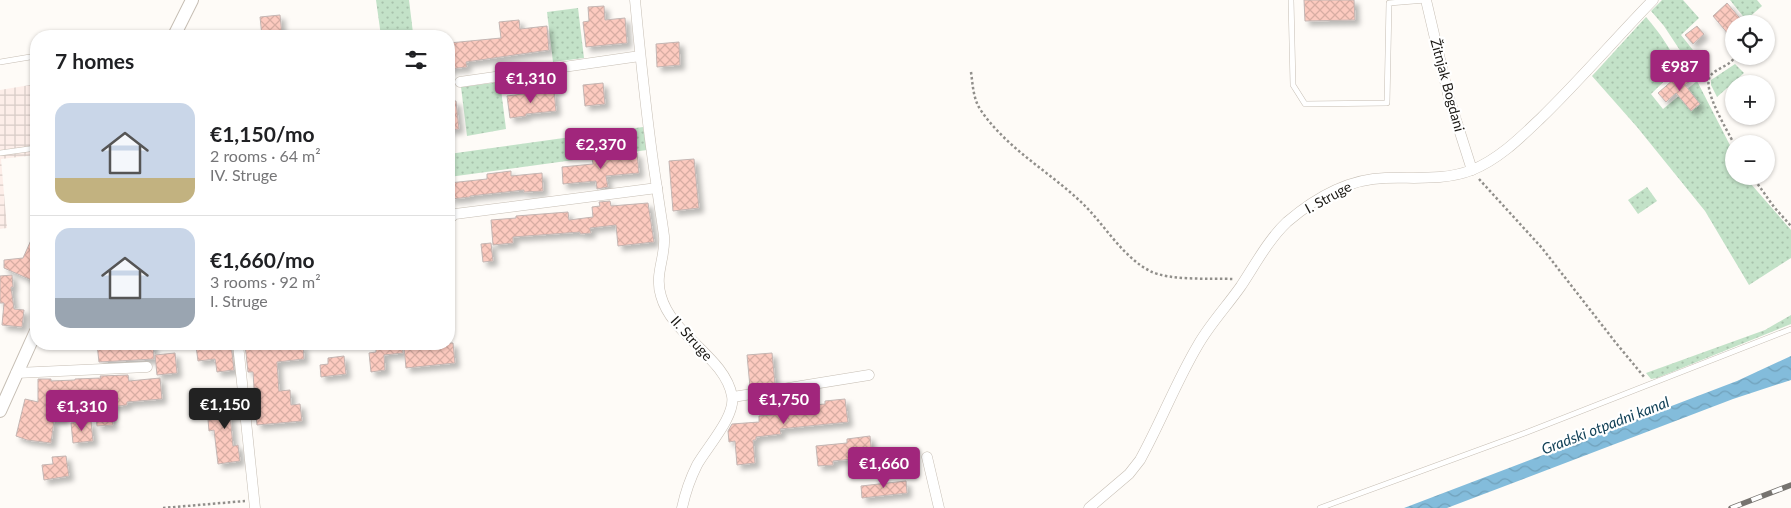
<!DOCTYPE html>
<html lang="en">
<head>
<meta charset="utf-8">
<style>
  :root { --surface:#fff; --page:#f2f2f2; --text:#202124; --muted:#757577; --line:#e0e0e0; --accent:#a1267c }
  body { margin:0; font-family:Lato,sans-serif; background:var(--page); color:var(--text); height:100vh; display:flex; flex-direction:column; font-size:19px; white-space:nowrap }
  * { box-sizing:border-box; margin:0 }
  p { font-size:16px; color:var(--muted) }
  .icon { flex:none; width:28px; height:28px; fill:none; stroke:currentColor; stroke-width:2; stroke-linecap:round; stroke-linejoin:round }
  .map { position:relative; flex:1; overflow:hidden }
  .side { position:absolute; left:30px; top:30px; width:425px; height:320px; display:flex; flex-direction:column; background:var(--surface); border-radius:20px; box-shadow:0 1px 4px #0004 }
  .side>* { flex:none }
  .controls { position:absolute; left:1725px; top:15px; display:grid; gap:10px }
  .controls a { display:grid; place-items:center; width:50px; height:50px; border-radius:50%; background:var(--surface); box-shadow:0 1px 4px #0004; font-size:25px }
  .price { position:absolute; translate:-50% -42px; padding:0 11px; border-radius:5px; background:var(--accent); color:#fff; font-size:16px; line-height:32px; filter:drop-shadow(0 1px 2px #0008) }
  .price::after { content:''; position:absolute; left:50%; top:30px; width:15px; height:11px; margin-left:-8px; background:inherit; clip-path:polygon(0 0,100% 0,50% 100%) }
  .price.selected { background:#222; color:#fff }
  ul { padding:0; list-style:none }
  li { display:flex; align-items:center; gap:15px; height:125px; padding:0 25px }
  li+li { border-top:1px solid var(--line) }
  li span { display:grid; place-items:center; flex:none; width:140px; height:100px; border-radius:15px; color:#555 }
  li>.icon { margin-inline-start:auto }
  span .icon { width:60px; height:60px; fill:#fffc; stroke-width:1 }
  li b { font-size:21px }
  h2 { display:flex; justify-content:space-between; align-items:center; height:60px; padding:0 25px; font-size:21px }
  .map>svg:first-child { display:block }
  .industrial { fill:url(#industrial-grid) }
  .grass { fill:url(#grass-dots) }
  .water { fill:url(#water-waves) }
  .building { fill:url(#building-cross-hatch); stroke:#c3b5b2; filter:url(#shadow) }
  .lines { fill:none; stroke-linecap:round; stroke-linejoin:round }
  .service-casing { stroke:#c6beb4; stroke-width:6 }
  .minor-casing { stroke:#c6beb4; stroke-width:11 }
  .tertiary-casing { stroke:#c6beb4; stroke-width:14 }
  .path { stroke:#918f8b; stroke-width:2.5; stroke-dasharray:2.5 2.5; stroke-linecap:butt }
  .service { stroke:#fff; stroke-width:5 }
  .minor { stroke:#fff; stroke-width:10 }
  .tertiary { stroke:#fff; stroke-width:12 }
  .rail-casing { stroke:#76736f; stroke-width:5.5 }
  .rail { stroke:#fff; stroke-width:4; stroke-dasharray:11; stroke-linecap:butt }
  .labels { text-anchor:middle; dominant-baseline:central; stroke-width:4.5; stroke-linejoin:round; paint-order:stroke }
  .street-label { font-size:14px; fill:#1b1915; stroke:#fff }
  .water-label { font-size:15px; font-style:italic; fill:#144359; stroke:#fff }
</style>
</head>
<body>
<div class="map">
<svg width="1791" height="508" viewBox="0 0 1791 508">
  <defs>
    <pattern id="industrial-grid" width="8" height="8" patternUnits="userSpaceOnUse" patternTransform="scale(1.25)"><rect width="8" height="8" fill="#fdeee9"/><path d="M0 4h8M4 0v8" fill="none" stroke="#d8ccc7"/></pattern>
    <pattern id="grass-dots" width="8" height="8" patternUnits="userSpaceOnUse" patternTransform="scale(1.25)"><rect width="8" height="8" fill="#c3e2c8"/><path d="M2 2h.1M6 6h.1" fill="none" stroke="#a7c1ab" stroke-width="1.8" stroke-linecap="round"/></pattern>
    <pattern id="water-waves" width="16" height="10" patternUnits="userSpaceOnUse" patternTransform="scale(1.25)"><rect width="16" height="10" fill="#83bcdb"/><path d="M0 5q4-4 8 0t8 0" fill="none" stroke="#71a1bb"/></pattern>
    <pattern id="building-cross-hatch" width="8" height="8" patternUnits="userSpaceOnUse" patternTransform="scale(1.25)"><rect width="8" height="8" fill="#fccabf"/><path d="M0 0l8 8M0 8l8-8" fill="none" stroke="#d7ada3"/></pattern>
    <filter id="shadow"><feDropShadow dx="4.5" dy="4.5" stdDeviation="2.5" flood-color="#0004"/></filter>
  </defs>
  <rect width="100%" height="100%" fill="#fefbf7"/>
  <!-- industrial -->
  <path class="industrial" d="M 36,84 L 36,155 L 1,159 L 7,228 L 0,229 L 0,90 Z"/>
  <!-- grass -->
  <g class="grass">
    <path d="M 376,0 L 409,0 L 413,33 L 381,36 Z"/>
    <path d="M 1662,0 L 1683,0 L 1699,18 L 1681,35 L 1697,55 L 1687,61 L 1664,26 L 1651,11 Z"/>
    <path d="M 1730,0 L 1757,0 L 1762,6 L 1746,20 Z"/>
    <path d="M 578,8 L 584,58 L 553,62 L 547,12 Z"/>
    <path d="M 1646,17 C 1660,33 1670,48 1679,67 L 1651,94 L 1663,109 L 1697,81 L 1734,153 L 1734,176 L 1744,176 L 1791,230 L 1791,258 L 1749,285 L 1705,211 L 1637,127 L 1592,76 Z"/>
    <path d="M 1735,64 L 1744,73 L 1717,97 L 1711,85 L 1711,80 Z"/>
    <path d="M 500,82 L 506,129 L 467,136 L 461,87 Z"/>
    <path d="M 643,127 L 647,150 L 449,177 L 449,154 Z"/>
    <path d="M 1647,187 L 1657,201 L 1638,214 L 1628,200 Z"/>
    <path d="M 1791,315 L 1791,324 L 1657,378 L 1651,379 L 1646,373 L 1765,330 Z"/>
  </g>
  <!-- water -->
  <path class="water" d="M 1791,356 L 1791,380 L 1733,399 L 1447,508 L 1404,508 L 1737,381 Z"/>
  <!-- building -->
  <g class="building">
    <path d="M 1304,0 L 1354,0 L 1355,20 L 1305,21 Z"/>
    <path d="M 1727,3 L 1745,24 L 1734,24 L 1734,41 L 1713,16 Z"/>
    <path d="M 604,6 L 605,20 L 625,18 L 627,43 L 586,47 L 583,22 L 589,21 L 588,7 Z"/>
    <path d="M 280,15 L 282,35 L 262,36 L 260,17 Z"/>
    <path d="M 519,20 L 520,29 L 547,26 L 549,50 L 466,62 L 467,67 L 449,69 L 449,43 L 501,38 L 499,22 Z"/>
    <path d="M 1697,26 L 1704,34 L 1693,44 L 1685,35 Z"/>
    <path d="M 679,42 L 680,65 L 657,67 L 656,44 Z"/>
    <path d="M 1681,73 L 1689,82 L 1685,85 L 1700,104 L 1691,111 L 1676,93 L 1666,102 L 1658,93 Z"/>
    <path d="M 603,83 L 605,104 L 585,106 L 583,85 Z"/>
    <path d="M 554,90 L 556,111 L 526,114 L 526,116 L 510,118 L 507,96 Z"/>
    <path d="M 449,101 L 456,101 L 459,129 L 449,130 Z"/>
    <path d="M 637,153 L 639,173 L 606,176 L 608,187 L 597,189 L 596,181 L 563,184 L 562,167 L 593,164 L 592,159 Z"/>
    <path d="M 694,159 L 699,208 L 673,211 L 669,161 Z"/>
    <path d="M 511,171 L 511,176 L 542,173 L 543,191 L 524,192 L 524,190 L 470,196 L 470,197 L 451,199 L 449,183 L 487,179 L 487,174 Z"/>
    <path d="M 610,201 L 611,206 L 648,203 L 654,242 L 618,246 L 616,225 L 590,228 L 591,233 L 580,234 L 580,232 L 513,237 L 513,243 L 493,245 L 491,220 L 516,218 L 516,216 L 568,212 L 569,220 L 593,217 L 592,207 L 600,206 L 599,202 Z"/>
    <path d="M 36,229 L 36,282 L 4,268 L 4,260 L 23,258 Z"/>
    <path d="M 491,243 L 493,261 L 483,262 L 481,244 Z"/>
    <path d="M 12,275 L 13,287 L 11,287 L 14,309 L 24,310 L 22,327 L 2,325 L 4,303 L 0,303 L 0,276 Z"/>
    <path d="M 449,343 L 453,343 L 455,363 L 406,368 L 404,348 Z"/>
    <path d="M 97,344 L 153,344 L 154,359 L 99,362 Z"/>
    <path d="M 220,344 L 231,344 L 234,370 L 217,372 L 215,359 L 198,361 L 196,346 Z"/>
    <path d="M 245,344 L 288,344 L 288,347 L 303,346 L 304,359 L 277,362 L 279,391 L 290,390 L 291,405 L 300,404 L 302,421 L 257,425 L 255,408 L 259,408 L 257,388 L 254,388 L 253,372 L 248,372 Z"/>
    <path d="M 376,344 L 402,344 L 403,353 L 384,355 L 385,370 L 371,372 L 369,353 L 376,352 Z"/>
    <path d="M 175,353 L 177,373 L 157,375 L 155,355 Z"/>
    <path d="M 772,353 L 775,383 L 750,387 L 747,355 Z"/>
    <path d="M 344,356 L 346,374 L 321,377 L 320,365 L 328,364 L 328,358 Z"/>
    <path d="M 128,375 L 129,381 L 160,378 L 162,399 L 127,402 L 127,405 L 111,407 L 113,425 L 97,426 L 94,401 L 64,402 L 64,420 L 54,420 L 51,443 L 27,440 L 16,436 L 25,399 L 38,402 L 38,379 L 51,379 L 51,381 L 75,380 L 75,379 L 101,378 L 100,376 Z"/>
    <path d="M 236,396 L 238,414 L 230,415 L 233,446 L 238,445 L 240,461 L 218,464 L 214,430 L 209,431 L 208,420 L 217,419 L 215,398 Z"/>
    <path d="M 845,399 L 848,422 L 780,429 L 781,434 L 756,437 L 756,440 L 753,440 L 755,463 L 737,465 L 735,441 L 729,442 L 728,431 L 732,424 L 759,422 L 759,416 L 782,414 L 781,408 L 825,404 L 825,401 Z"/>
    <path d="M 91,421 L 93,441 L 73,443 L 71,423 Z"/>
    <path d="M 870,436 L 872,457 L 833,461 L 833,465 L 818,466 L 816,446 L 847,443 L 847,439 Z"/>
    <path d="M 66,456 L 69,476 L 44,480 L 42,465 L 53,464 L 52,457 Z"/>
    <path d="M 906,481 L 907,493 L 862,498 L 861,486 Z"/>
  </g>
  <g class="lines">
    <!-- service casing -->
    <g class="service-casing">
      <g id="service">
        <path d="M 1291,0 L 1293,85 L 1305,104 L 1387,103 L 1389,3 L 1426,0"/>
        <path d="M 0,62 L 36,56"/>
        <path d="M 0,153 L 36,148"/>
        <path d="M 1320,508 L 1525,433 L 1791,329"/>
      </g>
    </g>
    <!-- minor casing -->
    <g class="minor-casing">
      <g id="minor">
        <path d="M 635,0 C 641,63 647,126 657,188 C 659,204 662,220 664,236 C 666,257 654,274 661,296 C 672,336 725,357 732,396 C 736,416 707,447 697,465 C 690,479 685,494 682,508"/>
        <path d="M 1426,0 L 1449,98 L 1472,170"/>
        <path d="M 460,82 L 640,56"/>
        <path d="M 449,219 L 455,214 L 657,188"/>
        <path d="M 238,344 L 255,508"/>
        <path d="M 16,373 L 147,367"/>
        <path d="M 733,397 L 869,375"/>
        <path d="M 927,457 L 939,508"/>
        <path d="M 1089,508 L 1129,474 L 1140,460 C 1161,422 1176,382 1198,345 C 1210,324 1227,306 1241,286 C 1255,265 1268,240 1287,222 C 1315,198 1348,179 1385,178 C 1414,177 1444,181 1472,170 C 1499,159 1520,138 1541,118 C 1580,80 1615,39 1653,0"/>
      </g>
    </g>
    <!-- tertiary casing -->
    <g class="tertiary-casing">
      <g id="tertiary">
        <path d="M 174,36 L 192,0"/>
        <path d="M 0,411 L 36,331"/>
      </g>
    </g>
    <!-- path -->
    <g class="path">
      <path d="M 971,72 C 973,86 973,100 982,112 C 1008,149 1048,171 1080,201 C 1103,222 1122,257 1150,271 C 1170,281 1211,278 1233,279"/>
      <path d="M 1734,144 C 1728,131 1700,87 1711,75 C 1718,67 1731,66 1735,56"/>
      <path d="M 1752,176 L 1774,207 L 1791,226"/>
      <path d="M 1479,179 L 1542,248 L 1616,343 L 1645,378"/>
      <path d="M 163,508 L 245,501"/>
    </g>
    <!-- service -->
    <use href="#service" class="service"/>
    <!-- minor -->
    <use href="#minor" class="minor"/>
    <!-- tertiary -->
    <use href="#tertiary" class="tertiary"/>
    <!-- rail casing -->
    <g class="rail-casing">
      <path id="rail" d="M 1731,508 L 1791,485"/>
    </g>
    <!-- rail -->
    <use href="#rail" class="rail"/>
  </g>
  <g class="labels">
    <!-- street labels -->
    <g class="street-label">
      <text transform="translate(1448 85) rotate(75)">Žitnjak Bogdani</text>
      <text transform="translate(1328 197) rotate(-29)">I. Struge</text>
      <text transform="translate(692 338) rotate(48)">II. Struge</text>
    </g>
    <!-- water labels -->
    <g class="water-label">
      <text transform="translate(1605 425) rotate(-21)">Gradski otpadni kanal</text>
    </g>
  </g>
</svg>
<div class="controls">
<a><svg class="icon" aria-label="locate" viewBox="0 0 24 24"><circle cx="12" cy="12" r="6"/><path d="M12 2v4M12 18v4M2 12h4M18 12h4"/></svg></a>
<a>+</a>
<a>−</a>
</div>
<b class="price" style="left:1680px;top:92px">€987</b>
<b class="price" style="left:531px;top:104px">€1,310</b>
<b class="price" style="left:601px;top:170px">€2,370</b>
<b class="price" style="left:784px;top:425px">€1,750</b>
<b class="price selected" style="left:225px;top:430px">€1,150</b>
<b class="price" style="left:82px;top:432px">€1,310</b>
<b class="price" style="left:884px;top:489px">€1,660</b>
<section class="side">
<h2>7 homes<svg class="icon" aria-label="filters" viewBox="0 0 24 24"><path d="M4 7h16M4 17h16"/><circle cx="9" cy="7" r="2"/><circle cx="15" cy="17" r="2"/></svg></h2>
<ul>
<li><span style="background:linear-gradient(#c9d6e8 75%,#c2b280 0)"><svg class="icon" aria-label="home" viewBox="0 0 24 24"><path d="M3 11l9-7 9 7M6 9v11h12V9"/></svg></span><div><b>€1,150/mo</b><p>2 rooms · 64 m²</p><p>IV. Struge</p></div></li>
<li><span style="background:linear-gradient(#c9d6e8 70%,#9aa5b1 0)"><svg class="icon" aria-label="home" viewBox="0 0 24 24"><path d="M3 11l9-7 9 7M6 9v11h12V9"/></svg></span><div><b>€1,660/mo</b><p>3 rooms · 92 m²</p><p>I. Struge</p></div></li>
</ul>
</section>
</div>
</body>
</html>
